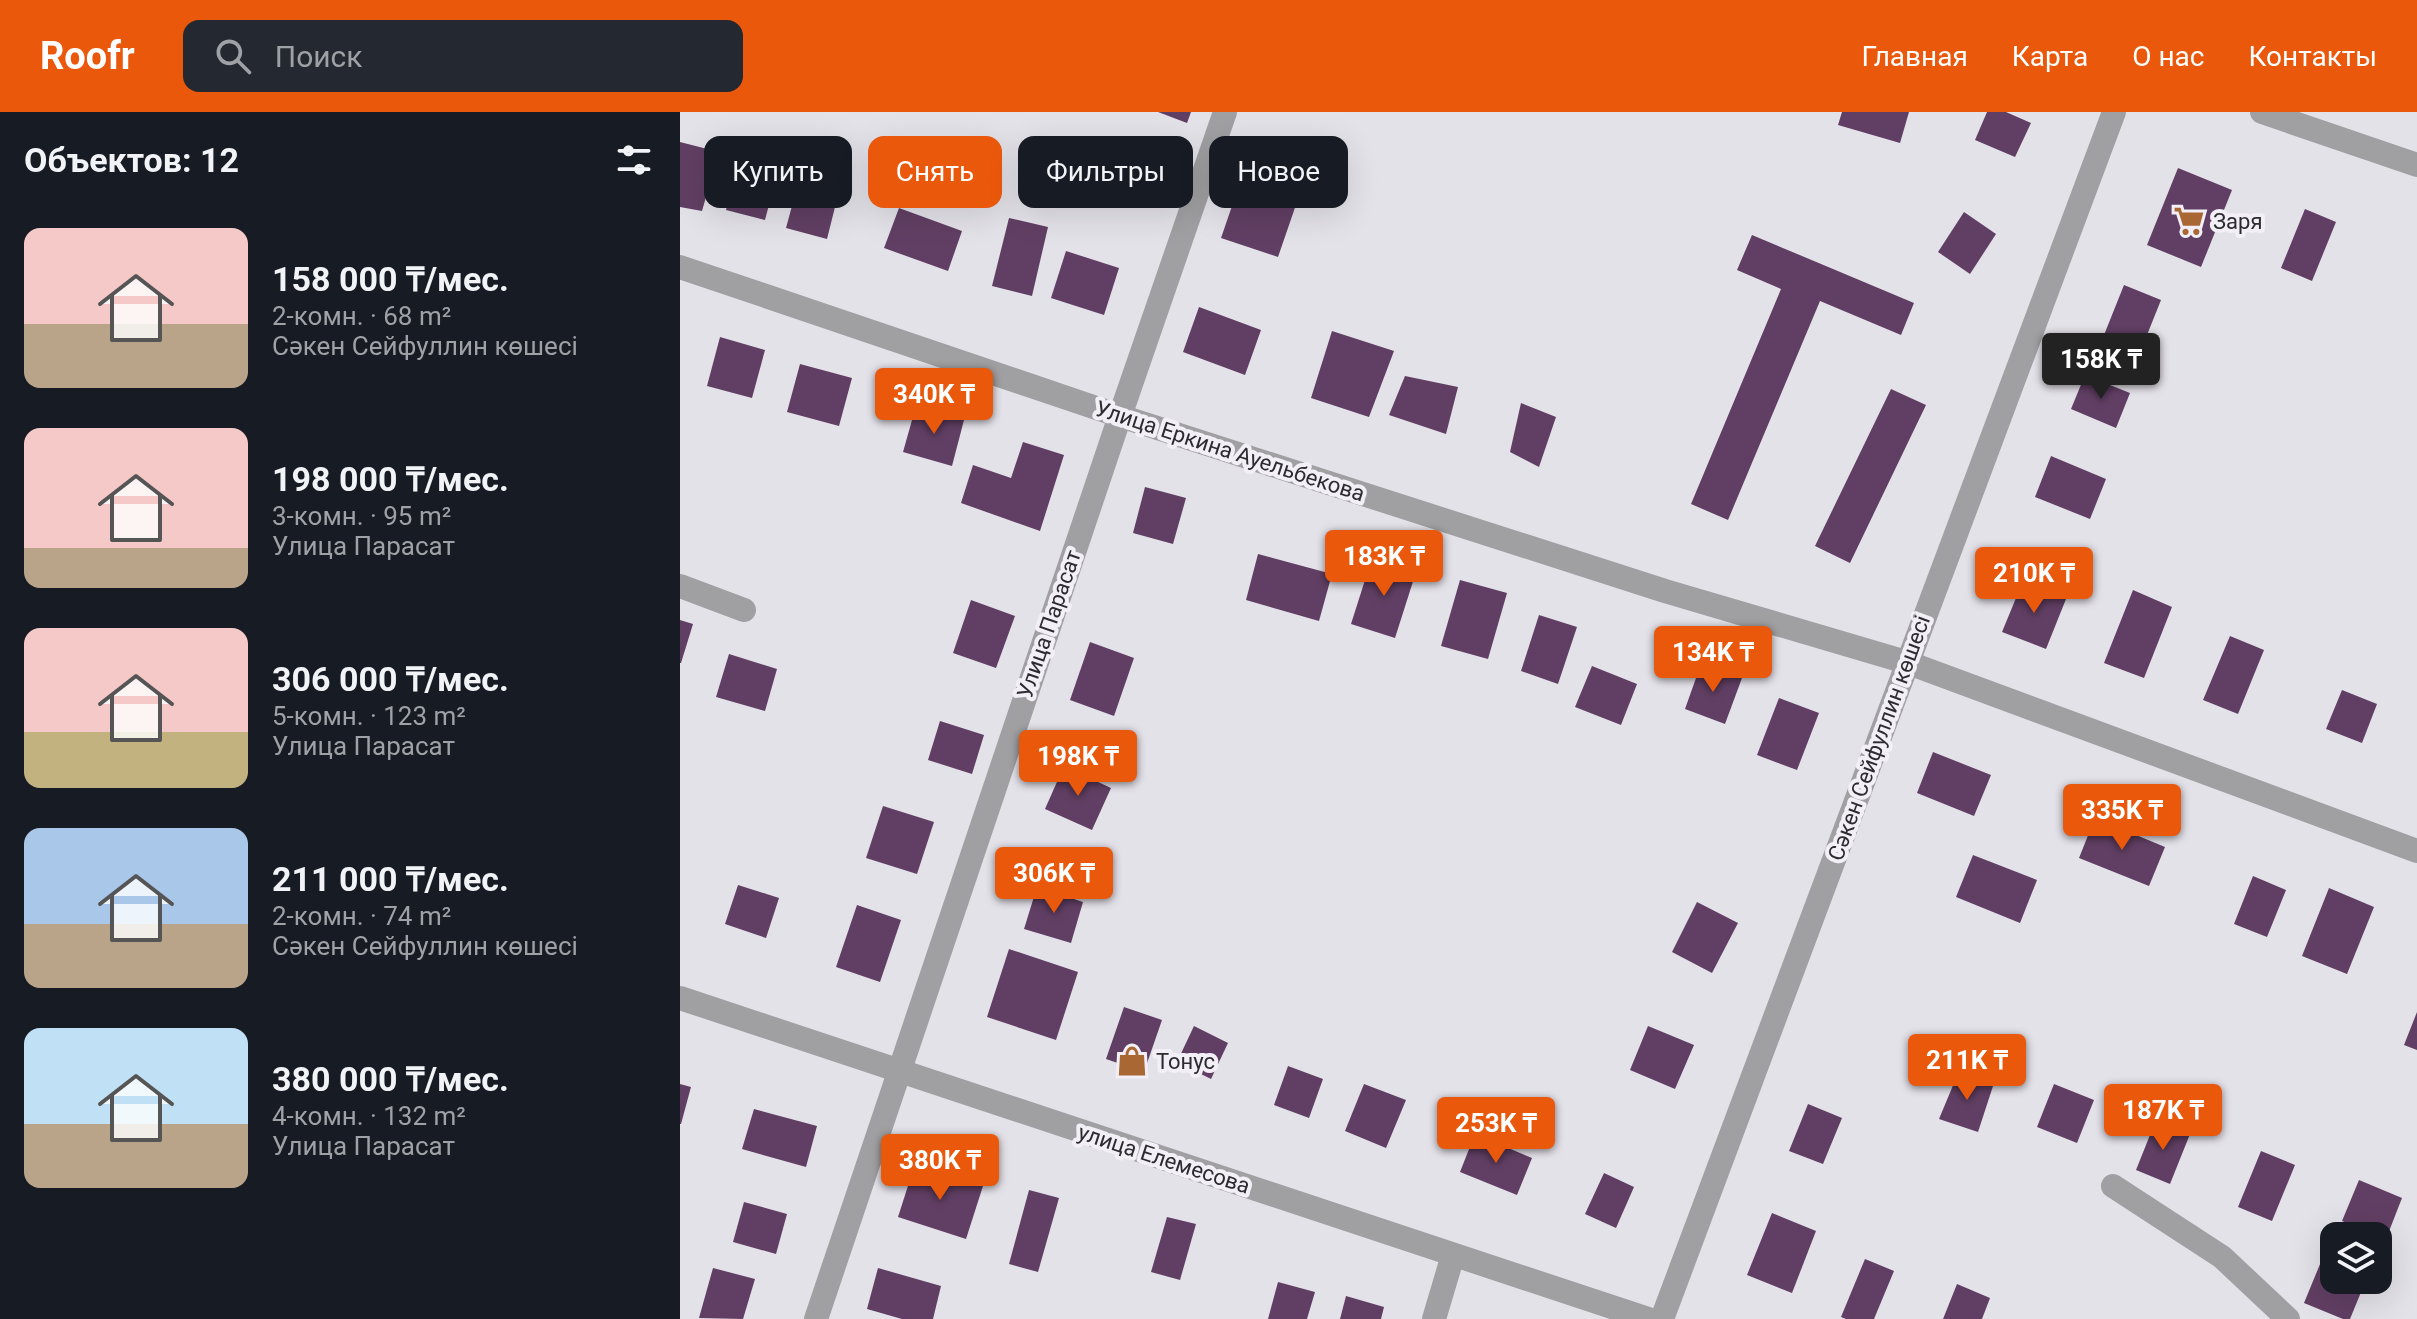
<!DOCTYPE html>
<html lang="ru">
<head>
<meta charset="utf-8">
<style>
  :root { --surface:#171b24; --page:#242831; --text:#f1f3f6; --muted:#9ea1a6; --accent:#ea580c }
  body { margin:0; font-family:Roboto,sans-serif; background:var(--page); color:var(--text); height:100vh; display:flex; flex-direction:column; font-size:30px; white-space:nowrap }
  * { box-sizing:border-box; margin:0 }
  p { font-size:26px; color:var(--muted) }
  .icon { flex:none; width:44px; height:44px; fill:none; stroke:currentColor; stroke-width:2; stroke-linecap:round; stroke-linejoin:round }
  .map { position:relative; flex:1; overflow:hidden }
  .details { display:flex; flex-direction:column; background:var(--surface); width:680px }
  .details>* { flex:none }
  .banner { position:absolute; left:24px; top:24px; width:760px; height:72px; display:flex; gap:16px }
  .controls { position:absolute; left:1640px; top:1110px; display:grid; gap:16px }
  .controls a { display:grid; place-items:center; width:72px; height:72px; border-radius:16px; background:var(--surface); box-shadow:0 8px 32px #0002; font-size:40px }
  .price { position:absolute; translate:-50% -68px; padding:0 18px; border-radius:8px; background:var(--accent); color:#fff; font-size:26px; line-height:52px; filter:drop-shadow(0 2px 4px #0008) }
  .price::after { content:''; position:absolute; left:50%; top:48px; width:24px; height:18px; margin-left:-12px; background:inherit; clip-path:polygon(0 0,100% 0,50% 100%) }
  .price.on { background:#222; color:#fff }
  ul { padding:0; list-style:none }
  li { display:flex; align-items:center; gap:24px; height:200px; padding:0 24px }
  li span { display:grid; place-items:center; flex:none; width:224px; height:160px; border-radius:16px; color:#555 }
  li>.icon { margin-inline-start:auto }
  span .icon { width:96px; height:96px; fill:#fffc; stroke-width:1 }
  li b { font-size:34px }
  h2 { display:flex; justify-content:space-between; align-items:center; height:96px; padding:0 24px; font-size:34px }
  .tag { padding:0 28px; border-radius:16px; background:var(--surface); box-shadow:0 8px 32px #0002; font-size:28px; line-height:72px }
  .tag.on { background:var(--accent); color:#fff }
  header { display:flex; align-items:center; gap:48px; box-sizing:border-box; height:112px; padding:0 40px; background:var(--accent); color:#fff }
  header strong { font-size:38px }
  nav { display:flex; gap:44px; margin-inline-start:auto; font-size:28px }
  .search { width:560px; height:72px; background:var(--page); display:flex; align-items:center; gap:20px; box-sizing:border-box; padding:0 28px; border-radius:16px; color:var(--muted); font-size:30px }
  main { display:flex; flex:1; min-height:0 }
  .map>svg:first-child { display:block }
  .building { fill:#613f64 }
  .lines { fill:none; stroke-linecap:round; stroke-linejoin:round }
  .minor { stroke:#a0a0a3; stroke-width:24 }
  .labels { text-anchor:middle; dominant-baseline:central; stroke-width:8; stroke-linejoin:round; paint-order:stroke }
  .poi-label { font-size:22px; fill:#2c2b2e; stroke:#f2eff7; text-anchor:start }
  .street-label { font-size:22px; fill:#2c2b2e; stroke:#f2eff7 }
</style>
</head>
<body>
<header>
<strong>Roofr</strong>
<div class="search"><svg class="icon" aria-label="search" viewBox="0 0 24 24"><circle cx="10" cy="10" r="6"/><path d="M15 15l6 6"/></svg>Поиск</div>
<nav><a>Главная</a><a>Карта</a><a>О нас</a><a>Контакты</a></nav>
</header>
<main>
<section class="details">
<h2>Объектов: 12<svg class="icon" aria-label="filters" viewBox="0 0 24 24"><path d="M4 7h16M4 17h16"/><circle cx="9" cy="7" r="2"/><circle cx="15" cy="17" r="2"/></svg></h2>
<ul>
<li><span style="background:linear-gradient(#f6c9c9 60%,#b9a48a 0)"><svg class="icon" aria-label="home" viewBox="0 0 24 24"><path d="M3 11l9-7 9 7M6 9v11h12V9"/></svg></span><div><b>158 000 ₸/мес.</b><p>2-комн. · 68 m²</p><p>Сәкен Сейфуллин көшесі</p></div></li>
<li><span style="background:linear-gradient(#f6c9c9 75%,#b9a48a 0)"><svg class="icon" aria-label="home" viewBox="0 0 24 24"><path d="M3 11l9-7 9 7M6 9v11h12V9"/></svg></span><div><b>198 000 ₸/мес.</b><p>3-комн. · 95 m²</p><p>Улица Парасат</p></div></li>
<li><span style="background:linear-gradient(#f6c9c9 65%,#c2b280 0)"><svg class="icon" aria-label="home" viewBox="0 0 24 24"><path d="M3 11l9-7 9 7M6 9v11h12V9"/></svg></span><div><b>306 000 ₸/мес.</b><p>5-комн. · 123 m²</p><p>Улица Парасат</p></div></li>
<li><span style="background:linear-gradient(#a9c7e8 60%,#b9a48a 0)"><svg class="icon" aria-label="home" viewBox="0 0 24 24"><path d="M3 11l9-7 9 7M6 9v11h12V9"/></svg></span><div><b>211 000 ₸/мес.</b><p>2-комн. · 74 m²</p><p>Сәкен Сейфуллин көшесі</p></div></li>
<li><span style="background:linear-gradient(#bfe0f5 60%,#b9a48a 0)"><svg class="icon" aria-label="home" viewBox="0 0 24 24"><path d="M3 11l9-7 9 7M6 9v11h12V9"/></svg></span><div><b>380 000 ₸/мес.</b><p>4-комн. · 132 m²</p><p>Улица Парасат</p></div></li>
</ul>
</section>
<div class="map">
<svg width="1737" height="1207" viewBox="0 0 1737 1207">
  <rect width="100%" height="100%" fill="#e4e2e9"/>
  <!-- building -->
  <g class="building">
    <path d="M 478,0 L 511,0 L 507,11 Z"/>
    <path d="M 1162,0 L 1229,0 L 1220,31 L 1158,13 Z"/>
    <path d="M 1307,0 L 1326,0 L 1351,11 L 1335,45 L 1295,28 Z"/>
    <path d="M 0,30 L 39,40 L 22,99 L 0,95 Z"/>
    <path d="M 61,41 L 100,51 L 85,108 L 46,98 Z"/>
    <path d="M 1498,56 L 1552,78 L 1521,155 L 1467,133 Z"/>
    <path d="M 562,65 L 619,84 L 598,145 L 541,126 Z"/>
    <path d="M 119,68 L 159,79 L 147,127 L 106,116 Z"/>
    <path d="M 219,96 L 282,119 L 268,159 L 204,136 Z"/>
    <path d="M 1625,97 L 1656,110 L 1632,169 L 1601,156 Z"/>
    <path d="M 1284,100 L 1316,122 L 1290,162 L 1258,140 Z"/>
    <path d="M 329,106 L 368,115 L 352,184 L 312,174 Z"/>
    <path d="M 1072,123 L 1234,191 L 1221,223 L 1140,189 L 1048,408 L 1011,392 L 1101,177 L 1057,158 Z"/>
    <path d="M 386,139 L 439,156 L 424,203 L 371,186 Z"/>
    <path d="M 1444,173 L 1481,188 L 1459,243 L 1422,228 Z"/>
    <path d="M 519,195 L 581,218 L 565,263 L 503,240 Z"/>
    <path d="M 652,219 L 714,239 L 689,305 L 631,286 Z"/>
    <path d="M 40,225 L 85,238 L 72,286 L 27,274 Z"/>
    <path d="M 120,252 L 172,266 L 159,314 L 107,300 Z"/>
    <path d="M 1405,263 L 1450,281 L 1436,316 L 1391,297 Z"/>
    <path d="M 725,264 L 778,275 L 766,322 L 709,303 Z"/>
    <path d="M 1211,277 L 1246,293 L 1170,451 L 1135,434 Z"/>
    <path d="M 841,291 L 876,305 L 859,355 L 830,340 Z"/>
    <path d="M 236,294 L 284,308 L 272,354 L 223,340 Z"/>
    <path d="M 343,330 L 384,343 L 360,419 L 281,391 L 293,353 L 331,366 Z"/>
    <path d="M 1371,344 L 1426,367 L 1410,407 L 1355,385 Z"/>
    <path d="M 465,375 L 506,386 L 493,432 L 453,421 Z"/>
    <path d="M 578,442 L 652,462 L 639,509 L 566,488 Z"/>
    <path d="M 692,446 L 736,460 L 715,526 L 671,512 Z"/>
    <path d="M 780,468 L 827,481 L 808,547 L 761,534 Z"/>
    <path d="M 1343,469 L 1386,487 L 1366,537 L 1322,520 Z"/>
    <path d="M 1453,478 L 1492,495 L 1464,566 L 1424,551 Z"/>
    <path d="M 291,488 L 335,504 L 316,556 L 273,541 Z"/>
    <path d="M 859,503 L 897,515 L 878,572 L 841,559 Z"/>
    <path d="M 0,508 L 13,512 L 1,551 L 0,551 Z"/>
    <path d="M 1550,524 L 1584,538 L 1558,602 L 1523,588 Z"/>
    <path d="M 410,530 L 454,546 L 434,604 L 390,588 Z"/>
    <path d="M 49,542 L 97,557 L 85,599 L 36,585 Z"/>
    <path d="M 1021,552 L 1062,566 L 1045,612 L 1005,597 Z"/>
    <path d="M 912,554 L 957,572 L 941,613 L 895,595 Z"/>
    <path d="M 1662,578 L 1697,592 L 1682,631 L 1646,617 Z"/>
    <path d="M 1099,586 L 1139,601 L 1117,658 L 1077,643 Z"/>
    <path d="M 260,609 L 304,623 L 292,662 L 248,648 Z"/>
    <path d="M 1253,640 L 1311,663 L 1294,704 L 1237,681 Z"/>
    <path d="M 384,654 L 431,676 L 412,718 L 365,697 Z"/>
    <path d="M 203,694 L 254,710 L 237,762 L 186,746 Z"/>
    <path d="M 1415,706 L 1485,735 L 1469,774 L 1399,746 Z"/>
    <path d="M 1293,743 L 1357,768 L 1340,811 L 1276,785 Z"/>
    <path d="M 1573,764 L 1606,778 L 1587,825 L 1554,812 Z"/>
    <path d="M 58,773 L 99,786 L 86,826 L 45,812 Z"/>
    <path d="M 357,775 L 403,790 L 391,831 L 344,817 Z"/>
    <path d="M 1649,776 L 1694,795 L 1667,862 L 1622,844 Z"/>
    <path d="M 1017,790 L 1058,811 L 1032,861 L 992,840 Z"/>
    <path d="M 177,793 L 221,808 L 200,870 L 156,855 Z"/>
    <path d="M 329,837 L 398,860 L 376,928 L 307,905 Z"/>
    <path d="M 444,895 L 482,908 L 464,960 L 426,947 Z"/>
    <path d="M 1737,900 L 1737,938 L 1724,933 Z"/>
    <path d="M 514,914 L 548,931 L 531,967 L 497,950 Z"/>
    <path d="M 968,914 L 1014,933 L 995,977 L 950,958 Z"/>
    <path d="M 608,954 L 643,967 L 629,1006 L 594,993 Z"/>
    <path d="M 1279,959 L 1314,971 L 1298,1020 L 1259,1007 Z"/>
    <path d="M 0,972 L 11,975 L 1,1012 L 0,1012 Z"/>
    <path d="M 684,972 L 726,988 L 706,1036 L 665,1019 Z"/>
    <path d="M 1374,972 L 1414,988 L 1397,1031 L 1357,1015 Z"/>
    <path d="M 1128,992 L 1162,1006 L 1143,1052 L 1109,1039 Z"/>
    <path d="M 74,997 L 137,1014 L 126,1055 L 62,1037 Z"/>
    <path d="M 1476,1008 L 1510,1022 L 1490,1072 L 1456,1058 Z"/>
    <path d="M 795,1022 L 852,1046 L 837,1083 L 780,1060 Z"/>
    <path d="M 1581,1039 L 1615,1053 L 1592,1109 L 1558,1095 Z"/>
    <path d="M 235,1052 L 303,1074 L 286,1127 L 218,1105 Z"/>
    <path d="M 924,1061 L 954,1075 L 936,1116 L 905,1102 Z"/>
    <path d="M 1679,1068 L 1722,1086 L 1706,1127 L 1662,1109 Z"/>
    <path d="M 349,1078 L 379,1086 L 358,1160 L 329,1152 Z"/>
    <path d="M 64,1090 L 107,1102 L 96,1142 L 53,1130 Z"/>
    <path d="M 1092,1101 L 1136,1119 L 1112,1181 L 1067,1163 Z"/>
    <path d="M 487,1105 L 516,1112 L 500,1168 L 471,1160 Z"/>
    <path d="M 1645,1140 L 1654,1143 L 1654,1168 L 1686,1168 L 1670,1207 L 1663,1207 L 1624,1191 Z"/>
    <path d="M 1185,1147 L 1214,1159 L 1194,1207 L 1166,1207 L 1161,1205 Z"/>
    <path d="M 33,1156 L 75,1167 L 63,1207 L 19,1206 Z"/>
    <path d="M 198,1156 L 261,1174 L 253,1207 L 222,1207 L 187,1197 Z"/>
    <path d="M 598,1170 L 635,1180 L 627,1207 L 588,1207 Z"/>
    <path d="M 1277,1172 L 1310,1186 L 1302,1207 L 1263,1207 Z"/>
    <path d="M 666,1184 L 704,1195 L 701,1207 L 660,1207 Z"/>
  </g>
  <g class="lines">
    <!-- minor -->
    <g class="minor">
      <path d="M 1582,0 L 1737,53"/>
      <path d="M 0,155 L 440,304 L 985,479 L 1226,550 L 1737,739"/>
      <path d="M 0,474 L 64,498"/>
      <path d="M 0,886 L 968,1207"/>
      <path d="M 1433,1074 L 1542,1145 L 1608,1207"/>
      <path d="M 136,1207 L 440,304 L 545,0"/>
      <path d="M 754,1207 L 773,1143"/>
      <path d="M 982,1207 L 1434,0"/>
    </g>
  </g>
  <!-- icons -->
  <defs>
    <g id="supermarket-bare" transform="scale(2.4)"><path d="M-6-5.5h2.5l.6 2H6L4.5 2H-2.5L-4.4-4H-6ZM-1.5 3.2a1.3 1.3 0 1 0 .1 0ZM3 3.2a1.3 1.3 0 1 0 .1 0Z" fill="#a96733" stroke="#f2eff7" stroke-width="2.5" paint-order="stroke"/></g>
    <g id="shop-bare" transform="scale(2.4)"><path d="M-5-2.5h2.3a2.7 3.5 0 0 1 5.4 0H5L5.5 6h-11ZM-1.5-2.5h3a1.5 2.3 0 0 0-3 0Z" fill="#a96733" stroke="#f2eff7" stroke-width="2.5" paint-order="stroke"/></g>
  </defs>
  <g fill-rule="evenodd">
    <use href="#supermarket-bare" x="1509" y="109"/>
    <use href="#shop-bare" x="452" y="949"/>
  </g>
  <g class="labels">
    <!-- poi labels -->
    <g class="poi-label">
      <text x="1533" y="109">Заря</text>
      <text x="476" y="949">Тонус</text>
    </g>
    <!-- street labels -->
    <g class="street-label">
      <text transform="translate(550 339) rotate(18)">Улица Еркина Ауельбекова</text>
      <text transform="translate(369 512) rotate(-71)">Улица Парасат</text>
      <text transform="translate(1199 626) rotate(-70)">Сәкен Сейфуллин көшесі</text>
      <text transform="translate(484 1047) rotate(18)">улица Елемесова</text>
    </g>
  </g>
</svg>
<div class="controls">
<a><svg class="icon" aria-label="layers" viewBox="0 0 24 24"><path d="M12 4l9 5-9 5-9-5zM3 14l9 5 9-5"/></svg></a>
</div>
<b class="price on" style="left:1421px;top:289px">158K ₸</b>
<b class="price" style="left:254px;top:324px">340K ₸</b>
<b class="price" style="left:704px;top:486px">183K ₸</b>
<b class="price" style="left:1354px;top:503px">210K ₸</b>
<b class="price" style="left:1033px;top:582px">134K ₸</b>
<b class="price" style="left:398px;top:686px">198K ₸</b>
<b class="price" style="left:1442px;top:740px">335K ₸</b>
<b class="price" style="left:374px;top:803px">306K ₸</b>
<b class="price" style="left:1287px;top:990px">211K ₸</b>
<b class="price" style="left:1483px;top:1040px">187K ₸</b>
<b class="price" style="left:816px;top:1053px">253K ₸</b>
<b class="price" style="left:260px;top:1090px">380K ₸</b>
<div class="banner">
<a class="tag">Купить</a>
<a class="tag on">Снять</a>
<a class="tag">Фильтры</a>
<a class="tag">Новое</a>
</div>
</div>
</main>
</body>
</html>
